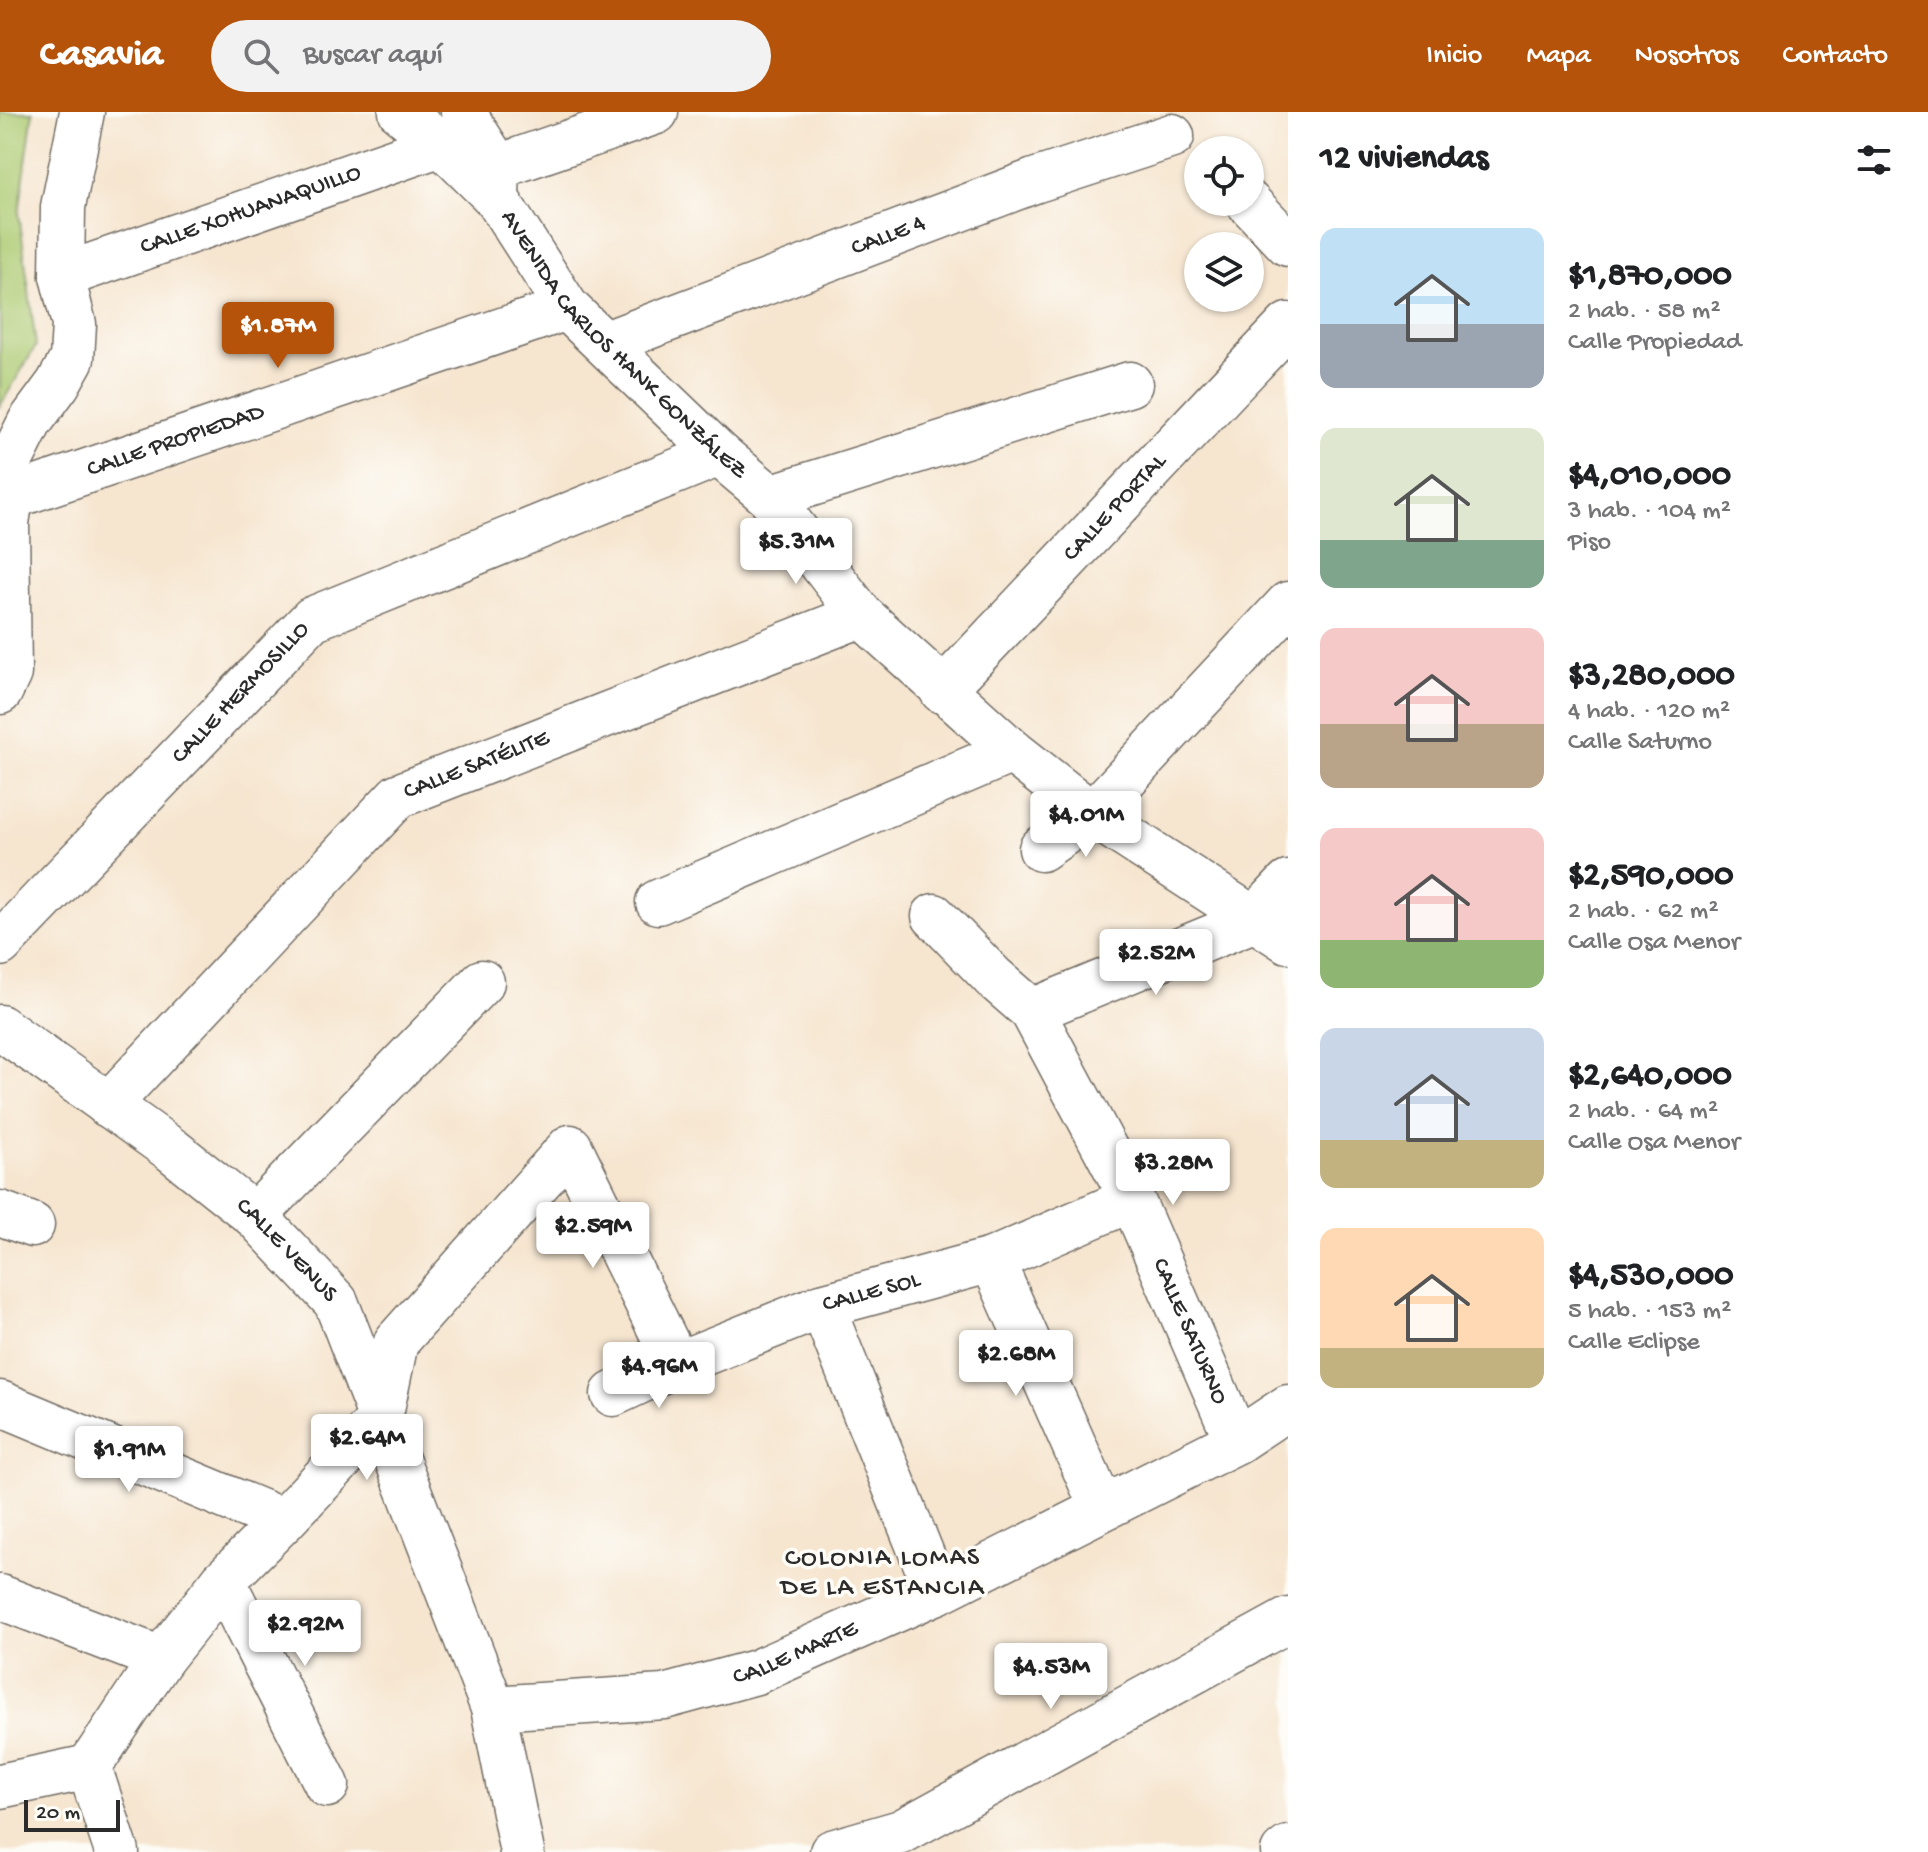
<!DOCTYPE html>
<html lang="es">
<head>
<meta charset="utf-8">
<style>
  :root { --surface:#fff; --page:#f2f2f2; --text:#202124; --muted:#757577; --accent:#b45309 }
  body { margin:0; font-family:"Gochi Hand",sans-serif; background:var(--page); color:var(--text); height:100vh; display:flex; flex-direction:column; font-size:30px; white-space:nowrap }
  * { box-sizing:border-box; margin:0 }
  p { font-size:26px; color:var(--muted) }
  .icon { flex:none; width:44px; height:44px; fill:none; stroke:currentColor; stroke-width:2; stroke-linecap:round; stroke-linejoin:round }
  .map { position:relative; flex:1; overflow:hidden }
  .details { display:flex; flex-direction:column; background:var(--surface); width:640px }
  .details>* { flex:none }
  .controls { position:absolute; left:1184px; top:24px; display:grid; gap:16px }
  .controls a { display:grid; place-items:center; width:80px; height:80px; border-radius:50%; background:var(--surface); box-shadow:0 2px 6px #0004; font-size:40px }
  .scale { position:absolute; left:24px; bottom:20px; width:96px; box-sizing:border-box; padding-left:8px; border:4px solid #2b2b2b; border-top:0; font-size:22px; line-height:28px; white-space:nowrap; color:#2b2b2b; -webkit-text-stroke:6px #fdfcf7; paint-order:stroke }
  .price { position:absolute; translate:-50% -68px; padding:0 18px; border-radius:8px; background:#fff; color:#222; font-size:26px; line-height:52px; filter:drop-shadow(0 2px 4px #0008) }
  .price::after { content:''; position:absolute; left:50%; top:48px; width:24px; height:18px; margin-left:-12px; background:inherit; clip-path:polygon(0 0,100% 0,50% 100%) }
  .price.active { background:var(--accent); color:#fff }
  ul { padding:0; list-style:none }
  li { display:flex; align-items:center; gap:24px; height:200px; padding:0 32px }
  li span { display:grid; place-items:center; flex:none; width:224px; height:160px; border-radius:16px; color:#555 }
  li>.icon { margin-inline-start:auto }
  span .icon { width:96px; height:96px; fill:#fffc; stroke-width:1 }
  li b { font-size:34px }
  h2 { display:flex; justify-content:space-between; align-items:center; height:96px; padding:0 32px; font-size:34px }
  header { display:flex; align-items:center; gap:48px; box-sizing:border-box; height:112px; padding:0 40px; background:var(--accent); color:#fff }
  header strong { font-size:38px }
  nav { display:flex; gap:44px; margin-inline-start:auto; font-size:28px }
  .search { width:560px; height:72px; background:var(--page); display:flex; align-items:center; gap:20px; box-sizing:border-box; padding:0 28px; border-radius:44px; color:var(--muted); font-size:30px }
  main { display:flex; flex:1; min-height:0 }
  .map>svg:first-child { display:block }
  .green { fill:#acca71; stroke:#6c7a4e; stroke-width:2 }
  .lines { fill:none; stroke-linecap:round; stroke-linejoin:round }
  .minor-casing { stroke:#726c64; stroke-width:47 }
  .minor { stroke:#fff; stroke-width:44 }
  .labels { text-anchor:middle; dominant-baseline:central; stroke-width:7; stroke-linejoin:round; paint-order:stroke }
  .street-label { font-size:24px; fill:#2b2b2b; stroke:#fdfcf7 }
  .neighbourhood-label { font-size:26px; letter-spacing:2px; fill:#2b2b2b; stroke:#fdfcf7 }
</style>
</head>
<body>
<header>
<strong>Casavia</strong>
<div class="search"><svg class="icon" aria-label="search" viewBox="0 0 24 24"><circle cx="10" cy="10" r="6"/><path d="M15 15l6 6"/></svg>Buscar aquí</div>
<nav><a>Inicio</a><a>Mapa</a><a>Nosotros</a><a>Contacto</a></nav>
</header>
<main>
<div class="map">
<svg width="1288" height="1740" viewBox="0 0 1288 1740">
  <rect width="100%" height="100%" fill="#fdfcf7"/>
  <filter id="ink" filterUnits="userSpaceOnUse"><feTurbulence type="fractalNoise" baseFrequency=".0125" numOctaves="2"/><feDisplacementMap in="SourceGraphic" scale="16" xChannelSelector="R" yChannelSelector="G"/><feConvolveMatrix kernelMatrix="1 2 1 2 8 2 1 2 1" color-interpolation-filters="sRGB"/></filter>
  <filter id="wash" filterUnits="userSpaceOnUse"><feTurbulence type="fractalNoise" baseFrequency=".006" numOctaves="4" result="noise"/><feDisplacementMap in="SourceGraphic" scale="32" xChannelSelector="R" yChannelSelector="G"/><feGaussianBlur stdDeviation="1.8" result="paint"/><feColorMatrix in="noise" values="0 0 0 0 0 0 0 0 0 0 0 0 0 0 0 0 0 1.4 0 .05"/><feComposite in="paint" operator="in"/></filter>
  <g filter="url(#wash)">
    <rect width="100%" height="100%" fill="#f6e5cf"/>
    <!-- green -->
    <path class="green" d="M 0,0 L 33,0 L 19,101 L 36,234 L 0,294 Z"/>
  </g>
  <g filter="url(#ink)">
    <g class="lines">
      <!-- minor casing -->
      <g class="minor-casing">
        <g id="minor">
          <path id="s1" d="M 401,0 L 441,32 L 497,87 L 567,196 L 719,342 L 770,385 L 861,503 L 1012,639 L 1092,702 L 1288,829"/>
          <path d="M 463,0 L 498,55 L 497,83"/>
          <path d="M 498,55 L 656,0"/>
          <path d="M 1248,90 L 1288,132"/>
          <path id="s2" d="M 62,164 L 441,32"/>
          <path id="s3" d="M 606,231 L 1034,69 L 1172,24"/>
          <path id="s4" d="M 11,385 L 567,196"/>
          <path d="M 770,385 L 1130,272"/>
          <path id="s5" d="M 942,579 L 1288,213"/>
          <path d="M 0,580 L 9,561 L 7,411 L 11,385 L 10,350 L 30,310 L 58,272 L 72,247 L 74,212 L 62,164 L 63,95 L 82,0"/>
          <path d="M 1041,737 L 1092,702 L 1288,492"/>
          <path d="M 658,790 L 1012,639"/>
          <path id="s6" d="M 934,804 L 993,865 L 1032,899 L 1132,1087 L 1237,1329"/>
          <path id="s7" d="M 0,832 L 312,507 L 719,342"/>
          <path d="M 1032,899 L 1253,808 L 1288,771"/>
          <path id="s8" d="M 0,915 L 172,1038 L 255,1104 L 336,1190 L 493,1596 L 522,1740"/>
          <path id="s9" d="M 108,993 L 398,684 L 861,503"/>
          <path d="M 0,1101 L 32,1113"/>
          <path d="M 255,1104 L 482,870"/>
          <path d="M 992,1148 L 1102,1396"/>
          <path d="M 822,1194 L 937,1480"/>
          <path id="s10" d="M 613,1282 L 677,1252 L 822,1194 L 992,1148 L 1132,1087"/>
          <path d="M 0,1291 L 283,1409"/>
          <path d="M 223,1469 L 327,1673"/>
          <path d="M 0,1485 L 161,1547"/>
          <path id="s11" d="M 493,1596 L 664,1585 L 756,1560 L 937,1480 L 1237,1329 L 1288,1295"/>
          <path d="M 89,1655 L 161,1547 L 223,1469 L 283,1409 L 380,1307 L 396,1230 L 570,1035 L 677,1252"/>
          <path d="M 89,1655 L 117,1740"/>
          <path d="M 0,1674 L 89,1655"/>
          <path d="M 832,1740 L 901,1720 L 1288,1508"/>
          <path d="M 1283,1740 L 1288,1736"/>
        </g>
      </g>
      <!-- minor -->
      <use href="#minor" class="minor"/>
    </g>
  </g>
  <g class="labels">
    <!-- street labels -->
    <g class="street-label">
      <text stroke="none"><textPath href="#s2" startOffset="200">CALLE XOHUANAQUILLO</textPath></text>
      <text stroke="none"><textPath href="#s3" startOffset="302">CALLE 4</textPath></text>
      <text stroke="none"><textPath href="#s1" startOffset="324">AVENIDA CARLOS HANK GONZÁLEZ</textPath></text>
      <text stroke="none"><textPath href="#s4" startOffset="174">CALLE PROPIEDAD</textPath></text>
      <text stroke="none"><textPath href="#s5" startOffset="252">CALLE PORTAL</textPath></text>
      <text stroke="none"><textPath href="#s7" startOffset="348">CALLE HERMOSILLO</textPath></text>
      <text stroke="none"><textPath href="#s9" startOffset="508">CALLE SATÉLITE</textPath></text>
      <text stroke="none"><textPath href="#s8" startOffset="364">CALLE VENUS</textPath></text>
      <text stroke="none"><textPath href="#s10" startOffset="278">CALLE SOL</textPath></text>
      <text stroke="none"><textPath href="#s6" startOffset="494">CALLE SATURNO</textPath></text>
      <text stroke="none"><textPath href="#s11" startOffset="310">CALLE MARTE</textPath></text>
    </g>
    <!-- neighbourhood labels -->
    <g class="neighbourhood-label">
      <text x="883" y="1447">COLONIA LOMAS<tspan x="883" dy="30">DE LA ESTANCIA</tspan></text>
    </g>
  </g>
</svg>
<div class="controls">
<a><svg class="icon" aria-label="locate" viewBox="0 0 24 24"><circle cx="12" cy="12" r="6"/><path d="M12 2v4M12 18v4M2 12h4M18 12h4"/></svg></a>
<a><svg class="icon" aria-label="layers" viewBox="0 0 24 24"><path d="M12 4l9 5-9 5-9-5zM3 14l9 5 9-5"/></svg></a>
</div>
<div class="scale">20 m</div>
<b class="price active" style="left:278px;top:258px">$1.87M</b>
<b class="price" style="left:796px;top:474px">$5.31M</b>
<b class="price" style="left:1086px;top:747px">$4.01M</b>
<b class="price" style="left:1156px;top:885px">$2.52M</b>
<b class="price" style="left:1173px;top:1095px">$3.28M</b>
<b class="price" style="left:593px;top:1158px">$2.59M</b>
<b class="price" style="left:1016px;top:1286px">$2.68M</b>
<b class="price" style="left:659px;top:1298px">$4.96M</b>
<b class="price" style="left:367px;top:1370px">$2.64M</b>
<b class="price" style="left:129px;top:1382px">$1.91M</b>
<b class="price" style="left:305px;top:1556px">$2.92M</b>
<b class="price" style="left:1051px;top:1599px">$4.53M</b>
</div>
<section class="details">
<h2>12 viviendas<svg class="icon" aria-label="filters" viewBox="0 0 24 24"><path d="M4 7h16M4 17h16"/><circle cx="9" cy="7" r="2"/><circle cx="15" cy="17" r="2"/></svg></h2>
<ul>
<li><span style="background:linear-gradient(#bfe0f5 60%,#9aa5b1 0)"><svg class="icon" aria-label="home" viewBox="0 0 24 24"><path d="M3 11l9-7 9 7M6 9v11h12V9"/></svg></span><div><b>$1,870,000</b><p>2 hab. · 58 m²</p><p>Calle Propiedad</p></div></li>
<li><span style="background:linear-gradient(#dfe7d0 70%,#7fa58c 0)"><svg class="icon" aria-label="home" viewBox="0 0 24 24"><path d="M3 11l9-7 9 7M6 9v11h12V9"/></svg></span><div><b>$4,010,000</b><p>3 hab. · 104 m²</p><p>Piso</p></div></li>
<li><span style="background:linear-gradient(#f6c9c9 60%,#b9a48a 0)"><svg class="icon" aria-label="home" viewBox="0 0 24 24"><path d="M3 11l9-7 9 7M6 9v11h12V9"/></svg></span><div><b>$3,280,000</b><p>4 hab. · 120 m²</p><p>Calle Saturno</p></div></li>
<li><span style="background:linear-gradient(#f6c9c9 70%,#8fb573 0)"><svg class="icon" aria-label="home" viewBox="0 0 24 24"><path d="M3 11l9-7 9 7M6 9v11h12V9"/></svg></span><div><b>$2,590,000</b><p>2 hab. · 62 m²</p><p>Calle Osa Menor</p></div></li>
<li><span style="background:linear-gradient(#c9d6e8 70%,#c2b280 0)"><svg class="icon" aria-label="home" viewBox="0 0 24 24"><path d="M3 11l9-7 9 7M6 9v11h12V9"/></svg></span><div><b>$2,640,000</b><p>2 hab. · 64 m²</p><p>Calle Osa Menor</p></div></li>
<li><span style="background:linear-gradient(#ffd9b3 75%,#c2b280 0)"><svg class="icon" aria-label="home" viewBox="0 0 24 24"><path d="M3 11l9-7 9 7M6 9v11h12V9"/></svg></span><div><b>$4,530,000</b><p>5 hab. · 153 m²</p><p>Calle Eclipse</p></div></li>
</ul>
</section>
</main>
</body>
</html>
